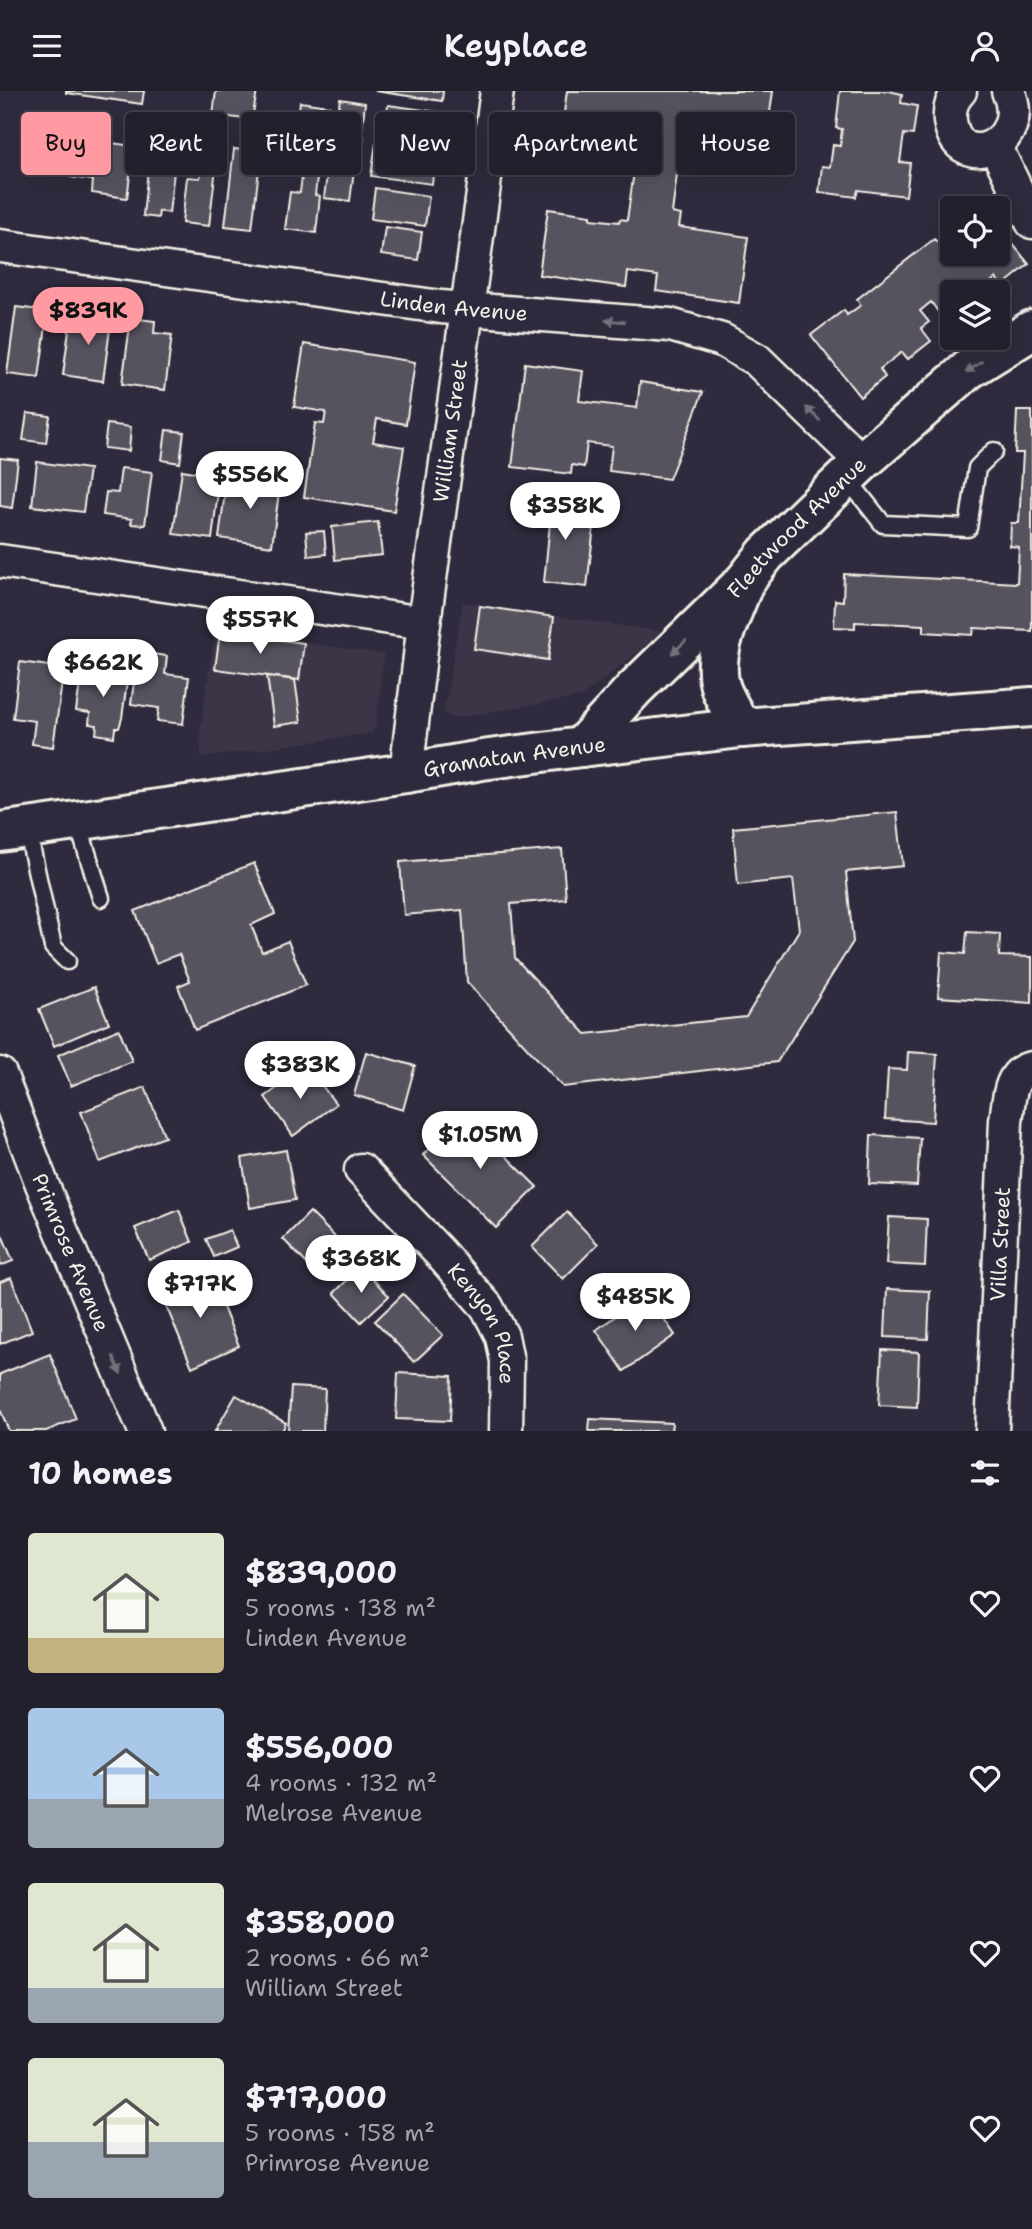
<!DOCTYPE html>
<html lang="en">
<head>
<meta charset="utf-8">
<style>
  :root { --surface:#23202e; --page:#2b2836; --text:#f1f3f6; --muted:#a3a3aa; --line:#403e4a; --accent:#ff9aa2 }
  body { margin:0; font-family:"Shantell Sans",sans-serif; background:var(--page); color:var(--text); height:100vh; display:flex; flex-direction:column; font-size:26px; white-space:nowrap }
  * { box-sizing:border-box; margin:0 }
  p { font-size:23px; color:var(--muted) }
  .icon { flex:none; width:38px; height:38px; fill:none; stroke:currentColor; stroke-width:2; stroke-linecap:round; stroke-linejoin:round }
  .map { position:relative; height:1340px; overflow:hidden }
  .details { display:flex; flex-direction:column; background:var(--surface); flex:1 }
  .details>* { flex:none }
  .hud { position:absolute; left:21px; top:21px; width:990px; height:63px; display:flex; gap:14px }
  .fabs { position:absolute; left:940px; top:105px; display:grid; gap:14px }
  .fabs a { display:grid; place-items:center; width:70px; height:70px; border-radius:7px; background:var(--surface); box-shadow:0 7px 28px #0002,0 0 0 2px var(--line); font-size:35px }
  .price { position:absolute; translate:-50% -60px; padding:0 16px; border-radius:24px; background:#fff; color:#222; font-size:23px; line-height:46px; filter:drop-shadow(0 2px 4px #0008) }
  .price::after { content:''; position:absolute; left:50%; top:42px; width:21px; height:16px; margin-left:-10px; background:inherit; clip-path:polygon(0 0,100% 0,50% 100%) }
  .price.on { background:var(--accent); color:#111 }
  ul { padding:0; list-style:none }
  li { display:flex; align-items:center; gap:21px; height:175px; padding:0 28px }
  li span { display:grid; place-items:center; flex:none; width:196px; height:140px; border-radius:7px; color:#555 }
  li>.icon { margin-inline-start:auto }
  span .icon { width:84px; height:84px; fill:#fffc; stroke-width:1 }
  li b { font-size:30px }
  h2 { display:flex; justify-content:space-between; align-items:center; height:84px; padding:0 28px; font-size:30px }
  .pill { padding:0 24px; border-radius:7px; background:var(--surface); box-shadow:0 7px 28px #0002,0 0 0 2px var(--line); font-size:24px; line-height:63px }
  .pill.on { background:var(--accent); color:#111 }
  header { display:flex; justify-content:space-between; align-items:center; height:91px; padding:0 28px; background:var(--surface); font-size:32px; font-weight:600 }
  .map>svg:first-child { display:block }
  .built { fill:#3b3647 }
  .building { fill:#56525f; stroke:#f4f1e8; stroke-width:2 }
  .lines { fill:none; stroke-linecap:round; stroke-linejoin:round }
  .service-casing { stroke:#f4f1e8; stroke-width:21 }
  .minor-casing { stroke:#f4f1e8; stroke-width:37 }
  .tertiary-casing { stroke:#f4f1e8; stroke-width:44 }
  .secondary-casing { stroke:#f4f1e8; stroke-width:44 }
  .service { stroke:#2f2a3d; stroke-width:16 }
  .minor { stroke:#2f2a3d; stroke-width:32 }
  .tertiary { stroke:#2f2a3d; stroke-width:38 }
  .secondary { stroke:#2f2a3d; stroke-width:38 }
  .oneway { fill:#747079 }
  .labels { text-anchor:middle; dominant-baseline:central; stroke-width:7; stroke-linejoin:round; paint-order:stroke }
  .street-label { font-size:21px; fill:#f4f1e8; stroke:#2f2a3d }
</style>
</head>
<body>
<header><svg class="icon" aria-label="menu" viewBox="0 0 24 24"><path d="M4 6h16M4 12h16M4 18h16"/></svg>Keyplace<svg class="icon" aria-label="person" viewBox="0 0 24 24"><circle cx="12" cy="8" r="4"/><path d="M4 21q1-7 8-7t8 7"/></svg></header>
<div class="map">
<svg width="1032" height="1340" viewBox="0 0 1032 1340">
  <rect width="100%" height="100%" fill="#2f2a3d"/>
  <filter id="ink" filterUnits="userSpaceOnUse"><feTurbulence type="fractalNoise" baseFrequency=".0143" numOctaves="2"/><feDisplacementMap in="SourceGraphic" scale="14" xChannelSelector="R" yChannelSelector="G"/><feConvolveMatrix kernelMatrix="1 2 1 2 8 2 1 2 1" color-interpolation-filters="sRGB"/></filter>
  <g filter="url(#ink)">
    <!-- built -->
    <g class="built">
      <path d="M 463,511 L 663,541 L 581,606 L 453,627 L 448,626 L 444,619 Z"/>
      <path d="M 215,539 L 384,563 L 376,633 L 372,642 L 201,667 L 200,640 Z"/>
    </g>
    <!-- building -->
    <g class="building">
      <path d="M 66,0 L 144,0 L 142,13 L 66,2 Z"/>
      <path d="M 216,0 L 257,0 L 252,29 L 213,24 Z"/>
      <path d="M 375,0 L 443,0 L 442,10 Z"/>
      <path d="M 567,0 L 773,0 L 764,64 L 690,54 L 689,61 L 680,60 L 672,122 L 681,124 L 679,136 L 748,146 L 739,212 L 656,200 L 658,185 L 628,181 L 626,196 L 539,184 L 548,118 L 591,124 L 591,128 L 619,131 L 620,128 L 627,129 L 639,46 L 631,46 L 632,39 L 606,35 L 605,42 L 562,36 Z"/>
      <path d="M 840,0 L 889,0 L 902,3 L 901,12 L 917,15 L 913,44 L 904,43 L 900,71 L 910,72 L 906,105 L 858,99 L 856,106 L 819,101 L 822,75 L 830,76 L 833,54 L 840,55 L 842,38 L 836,37 Z"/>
      <path d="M 340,8 L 365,12 L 362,39 L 336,35 Z"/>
      <path d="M 300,11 L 329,15 L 327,39 L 297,35 Z"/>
      <path d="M 388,14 L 439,21 L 436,51 L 384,44 Z"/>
      <path d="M 332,41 L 364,45 L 362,61 L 329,57 Z"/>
      <path d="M 74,47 L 134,55 L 127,107 L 92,102 L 93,89 L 70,86 Z"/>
      <path d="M 376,52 L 436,60 L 432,93 L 371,85 Z"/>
      <path d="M 204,58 L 218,60 L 209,135 L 182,132 L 187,86 L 200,87 Z"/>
      <path d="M 234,58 L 261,61 L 252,138 L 225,135 Z"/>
      <path d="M 303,76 L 318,78 L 315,104 L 320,105 L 316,142 L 285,138 L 290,101 L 300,102 Z"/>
      <path d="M 328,76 L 354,79 L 350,110 L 324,107 Z"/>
      <path d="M 148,78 L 174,81 L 169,122 L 159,120 L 158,127 L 143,125 Z"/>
      <path d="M 375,97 L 429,105 L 425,135 L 371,128 Z"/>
      <path d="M 981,103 L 992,117 L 962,117 Z"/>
      <path d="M 998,124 L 1003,131 L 998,135 L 1029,173 L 1002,195 L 996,187 L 978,201 L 952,201 L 952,226 L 945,218 L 939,222 L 931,211 L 920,220 L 929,231 L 921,237 L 931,250 L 908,268 L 902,261 L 880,278 L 885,286 L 860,306 L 811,244 L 844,219 L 847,224 L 861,214 L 857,208 L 934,148 L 939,153 L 952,143 L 952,163 L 998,163 Z"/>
      <path d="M 385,136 L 422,141 L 418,169 L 381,164 Z"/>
      <path d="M 16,216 L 48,220 L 39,287 L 7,283 Z"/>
      <path d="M 86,220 L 112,223 L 103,290 L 63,284 L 70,231 L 84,234 Z"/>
      <path d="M 131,227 L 155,230 L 154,242 L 172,244 L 165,299 L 122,293 Z"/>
      <path d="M 304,253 L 415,271 L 406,333 L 377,328 L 373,351 L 404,356 L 394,420 L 304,406 L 315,332 L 324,333 L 326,321 L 294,316 Z"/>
      <path d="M 525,272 L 583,280 L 579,310 L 637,317 L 640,291 L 703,301 L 669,388 L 609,380 L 612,355 L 587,352 L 584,376 L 572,374 L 571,383 L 512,376 Z"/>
      <path d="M 1017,320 L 1032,320 L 1032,540 L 974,537 L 973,544 L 924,541 L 924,534 L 855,531 L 855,537 L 834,536 L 835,509 L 843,510 L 844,483 L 1017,492 L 1019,456 L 1010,455 L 1011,432 L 1019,432 L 1023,362 L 1015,362 Z"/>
      <path d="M 27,322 L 50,325 L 46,352 L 23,349 Z"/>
      <path d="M 107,333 L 131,336 L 129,360 L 104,357 Z"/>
      <path d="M 166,339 L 184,341 L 180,372 L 162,369 Z"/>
      <path d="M 0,367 L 18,369 L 12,417 L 0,415 Z"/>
      <path d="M 37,371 L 89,378 L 83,421 L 32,415 Z"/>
      <path d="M 121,377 L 152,381 L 145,434 L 131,433 L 132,428 L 103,424 L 106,401 L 118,402 Z"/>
      <path d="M 182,379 L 220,385 L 212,448 L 173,443 Z"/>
      <path d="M 227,386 L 280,393 L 272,455 L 219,447 Z"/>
      <path d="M 541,401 L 572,404 L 569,432 L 594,435 L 587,496 L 544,491 L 550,432 L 538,431 Z"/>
      <path d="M 378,431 L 382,464 L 335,469 L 332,436 Z"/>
      <path d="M 324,440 L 326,463 L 308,465 L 306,441 Z"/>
      <path d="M 480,515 L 554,526 L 548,569 L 474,558 Z"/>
      <path d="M 220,541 L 304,552 L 299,589 L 215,578 Z"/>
      <path d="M 138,561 L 167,565 L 165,583 L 189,586 L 183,633 L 157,630 L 159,617 L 131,613 Z"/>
      <path d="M 20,571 L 64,577 L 53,656 L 32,653 L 35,630 L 13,627 Z"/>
      <path d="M 82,577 L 128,583 L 122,627 L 119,637 L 115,637 L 114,646 L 96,643 L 97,634 L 89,633 L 90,622 L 76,620 Z"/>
      <path d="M 267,585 L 295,589 L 301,631 L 274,635 Z"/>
      <path d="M 897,721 L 903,775 L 846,781 L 853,851 L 777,971 L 563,996 L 467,891 L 462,819 L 404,824 L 400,771 L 562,758 L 566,808 L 511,813 L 515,867 L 586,943 L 746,926 L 799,839 L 793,788 L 738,794 L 733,737 Z"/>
      <path d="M 254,772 L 275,823 L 251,834 L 262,861 L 288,850 L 306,894 L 195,939 L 178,895 L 190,890 L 179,863 L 156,872 L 135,820 Z"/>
      <path d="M 967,841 L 1000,843 L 999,865 L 1032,866 L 1032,912 L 938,906 L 941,861 L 965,863 Z"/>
      <path d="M 94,896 L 109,932 L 54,955 L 39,918 Z"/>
      <path d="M 119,938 L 132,970 L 71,995 L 58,964 Z"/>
      <path d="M 366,961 L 415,975 L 403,1019 L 354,1004 Z"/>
      <path d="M 908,961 L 937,963 L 933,1031 L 885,1028 L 888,978 L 907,979 Z"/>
      <path d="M 307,975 L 336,1013 L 293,1045 L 265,1006 Z"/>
      <path d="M 145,996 L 165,1046 L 100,1071 L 81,1021 Z"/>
      <path d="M 464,1023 L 537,1096 L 496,1137 L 423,1064 Z"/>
      <path d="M 871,1044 L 920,1047 L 917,1095 L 869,1093 Z"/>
      <path d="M 286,1059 L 295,1109 L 250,1117 L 242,1067 Z"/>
      <path d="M 179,1119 L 192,1151 L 149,1169 L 135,1137 Z"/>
      <path d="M 310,1121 L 342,1153 L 314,1180 L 283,1148 Z"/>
      <path d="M 567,1121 L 598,1153 L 563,1188 L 532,1156 Z"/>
      <path d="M 889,1126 L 927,1128 L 925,1175 L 886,1173 Z"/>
      <path d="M 0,1139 L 13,1170 L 0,1175 Z"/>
      <path d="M 230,1139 L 237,1156 L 214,1166 L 206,1148 Z"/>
      <path d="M 361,1176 L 389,1205 L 361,1231 L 334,1202 Z"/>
      <path d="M 209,1182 L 239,1255 L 192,1276 L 161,1203 Z"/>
      <path d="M 11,1187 L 32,1240 L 0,1253 L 0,1191 Z"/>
      <path d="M 887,1198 L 930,1200 L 928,1248 L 885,1246 Z"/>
      <path d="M 403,1203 L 443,1244 L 414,1271 L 375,1230 Z"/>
      <path d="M 647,1203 L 675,1244 L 624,1280 L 596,1239 Z"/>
      <path d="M 882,1259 L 919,1261 L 917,1316 L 879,1314 Z"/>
      <path d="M 50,1263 L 76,1328 L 46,1340 L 9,1340 L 0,1318 L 0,1283 Z"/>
      <path d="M 398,1282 L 452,1285 L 450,1330 L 396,1328 Z"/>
      <path d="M 291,1296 L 325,1298 L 323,1340 L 288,1340 Z"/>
      <path d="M 236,1304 L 286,1332 L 282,1340 L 215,1340 Z"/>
      <path d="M 590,1328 L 672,1332 L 671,1340 L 589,1340 Z"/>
    </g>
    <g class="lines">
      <!-- service casing -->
      <g class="service-casing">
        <g id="service">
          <path d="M 846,386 L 883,433 L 968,437 L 977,377 L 994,360"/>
          <path d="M 77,729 L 101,807"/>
          <path d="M 27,737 L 53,856 L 67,870"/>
        </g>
      </g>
      <!-- minor casing -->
      <g class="minor-casing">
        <g id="minor">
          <path d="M 960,0 C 952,8 949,19 950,30 C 959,87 1032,51 1008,0"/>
          <path d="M 996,57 L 1032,131"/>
          <path id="s1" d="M 0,155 L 441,216 L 670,234 L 722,249 L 757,269 L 862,371"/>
          <path d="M 0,470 L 424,532"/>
          <path id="s2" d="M 406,682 L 424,532 L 497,0"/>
          <path id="s3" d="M 0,983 L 42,1093 L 145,1340"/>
          <path id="s4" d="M 361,1079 L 439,1161 L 487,1216 L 502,1245 L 507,1270 L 506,1340"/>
          <path id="s5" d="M 992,1340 L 1006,1030 C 1009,1011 1008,981 1032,977"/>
        </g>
      </g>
      <!-- tertiary casing -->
      <g class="tertiary-casing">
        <g id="tertiary">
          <path id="s6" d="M 581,656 L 635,597 L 744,491 L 766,463 L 862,371 L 969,278 L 1032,239"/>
        </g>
      </g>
      <!-- secondary casing -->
      <g class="secondary-casing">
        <g id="secondary">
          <path d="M 741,637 C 735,625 726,611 721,598 C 709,563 733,522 744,491"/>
          <path id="s7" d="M 0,741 L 406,682 L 482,669 L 581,656 L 741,637 L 1032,616"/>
        </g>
      </g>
      <!-- service -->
      <use href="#service" class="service"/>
      <!-- minor -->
      <use href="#minor" class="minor"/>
      <!-- tertiary -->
      <use href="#tertiary" class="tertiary"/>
      <!-- secondary -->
      <use href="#secondary" class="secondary"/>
    </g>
    <!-- one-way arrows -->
    <defs><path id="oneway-solid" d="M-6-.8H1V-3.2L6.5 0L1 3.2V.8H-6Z" transform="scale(1.75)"/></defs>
    <g class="oneway">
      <use href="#oneway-solid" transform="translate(615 230) rotate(-176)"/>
      <use href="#oneway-solid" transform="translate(974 276) rotate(146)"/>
      <use href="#oneway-solid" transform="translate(813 323) rotate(-136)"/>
      <use href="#oneway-solid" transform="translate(679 556) rotate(136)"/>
      <use href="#oneway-solid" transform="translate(117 1274) rotate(67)"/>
    </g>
  </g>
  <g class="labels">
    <!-- street labels -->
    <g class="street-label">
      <text stroke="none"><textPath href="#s1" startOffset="458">Linden Avenue</textPath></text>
      <text stroke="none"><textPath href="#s2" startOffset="345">William Street</textPath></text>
      <text stroke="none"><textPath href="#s6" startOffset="308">Fleetwood Avenue</textPath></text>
      <text stroke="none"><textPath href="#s7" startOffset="520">Gramatan Avenue</textPath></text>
      <text stroke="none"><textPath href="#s5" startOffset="187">Villa Street</textPath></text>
      <text stroke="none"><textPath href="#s3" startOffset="192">Primrose Avenue</textPath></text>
      <text stroke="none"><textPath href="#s4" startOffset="200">Kenyon Place</textPath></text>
    </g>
  </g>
</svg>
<div class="fabs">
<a><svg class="icon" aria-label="locate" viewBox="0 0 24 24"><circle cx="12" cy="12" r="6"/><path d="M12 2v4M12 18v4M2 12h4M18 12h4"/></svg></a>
<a><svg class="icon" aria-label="layers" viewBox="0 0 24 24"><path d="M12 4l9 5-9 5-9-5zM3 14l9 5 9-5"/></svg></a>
</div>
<b class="price on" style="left:88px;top:256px">$839K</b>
<b class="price" style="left:250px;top:420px">$556K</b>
<b class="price" style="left:565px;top:451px">$358K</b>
<b class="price" style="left:260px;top:565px">$557K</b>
<b class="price" style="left:103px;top:608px">$662K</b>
<b class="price" style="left:300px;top:1010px">$383K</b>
<b class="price" style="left:480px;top:1080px">$1.05M</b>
<b class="price" style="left:361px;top:1204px">$368K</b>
<b class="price" style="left:200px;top:1229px">$717K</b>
<b class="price" style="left:635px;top:1242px">$485K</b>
<div class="hud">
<a class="pill on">Buy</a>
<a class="pill">Rent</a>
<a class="pill">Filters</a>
<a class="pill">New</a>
<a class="pill">Apartment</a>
<a class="pill">House</a>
</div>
</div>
<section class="details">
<h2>10 homes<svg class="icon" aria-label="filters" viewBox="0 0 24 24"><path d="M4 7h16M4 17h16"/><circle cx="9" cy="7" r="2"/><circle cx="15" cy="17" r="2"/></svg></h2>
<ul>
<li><span style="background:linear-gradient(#dfe7d0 75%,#c2b280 0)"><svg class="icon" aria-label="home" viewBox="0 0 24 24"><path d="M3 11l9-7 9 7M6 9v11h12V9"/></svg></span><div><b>$839,000</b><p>5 rooms · 138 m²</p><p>Linden Avenue</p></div><svg class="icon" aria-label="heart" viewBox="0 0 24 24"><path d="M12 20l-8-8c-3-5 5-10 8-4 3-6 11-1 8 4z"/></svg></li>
<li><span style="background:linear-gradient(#a9c7e8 65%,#9aa5b1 0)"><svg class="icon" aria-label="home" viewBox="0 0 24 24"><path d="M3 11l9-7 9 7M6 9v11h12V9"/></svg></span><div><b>$556,000</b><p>4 rooms · 132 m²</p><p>Melrose Avenue</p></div><svg class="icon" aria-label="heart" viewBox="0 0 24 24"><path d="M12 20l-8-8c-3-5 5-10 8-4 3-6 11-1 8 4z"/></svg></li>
<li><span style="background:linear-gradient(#dfe7d0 75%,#9aa5b1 0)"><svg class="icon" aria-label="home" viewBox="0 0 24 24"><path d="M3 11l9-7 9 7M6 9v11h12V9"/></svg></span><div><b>$358,000</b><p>2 rooms · 66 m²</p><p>William Street</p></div><svg class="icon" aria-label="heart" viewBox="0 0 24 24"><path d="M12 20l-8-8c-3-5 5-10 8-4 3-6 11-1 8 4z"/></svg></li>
<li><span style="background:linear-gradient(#dfe7d0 60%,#9aa5b1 0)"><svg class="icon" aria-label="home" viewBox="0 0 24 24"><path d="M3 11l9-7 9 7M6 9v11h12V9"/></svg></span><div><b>$717,000</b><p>5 rooms · 158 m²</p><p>Primrose Avenue</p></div><svg class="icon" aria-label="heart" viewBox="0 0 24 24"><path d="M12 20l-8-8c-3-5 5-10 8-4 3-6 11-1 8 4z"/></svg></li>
</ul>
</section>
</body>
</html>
